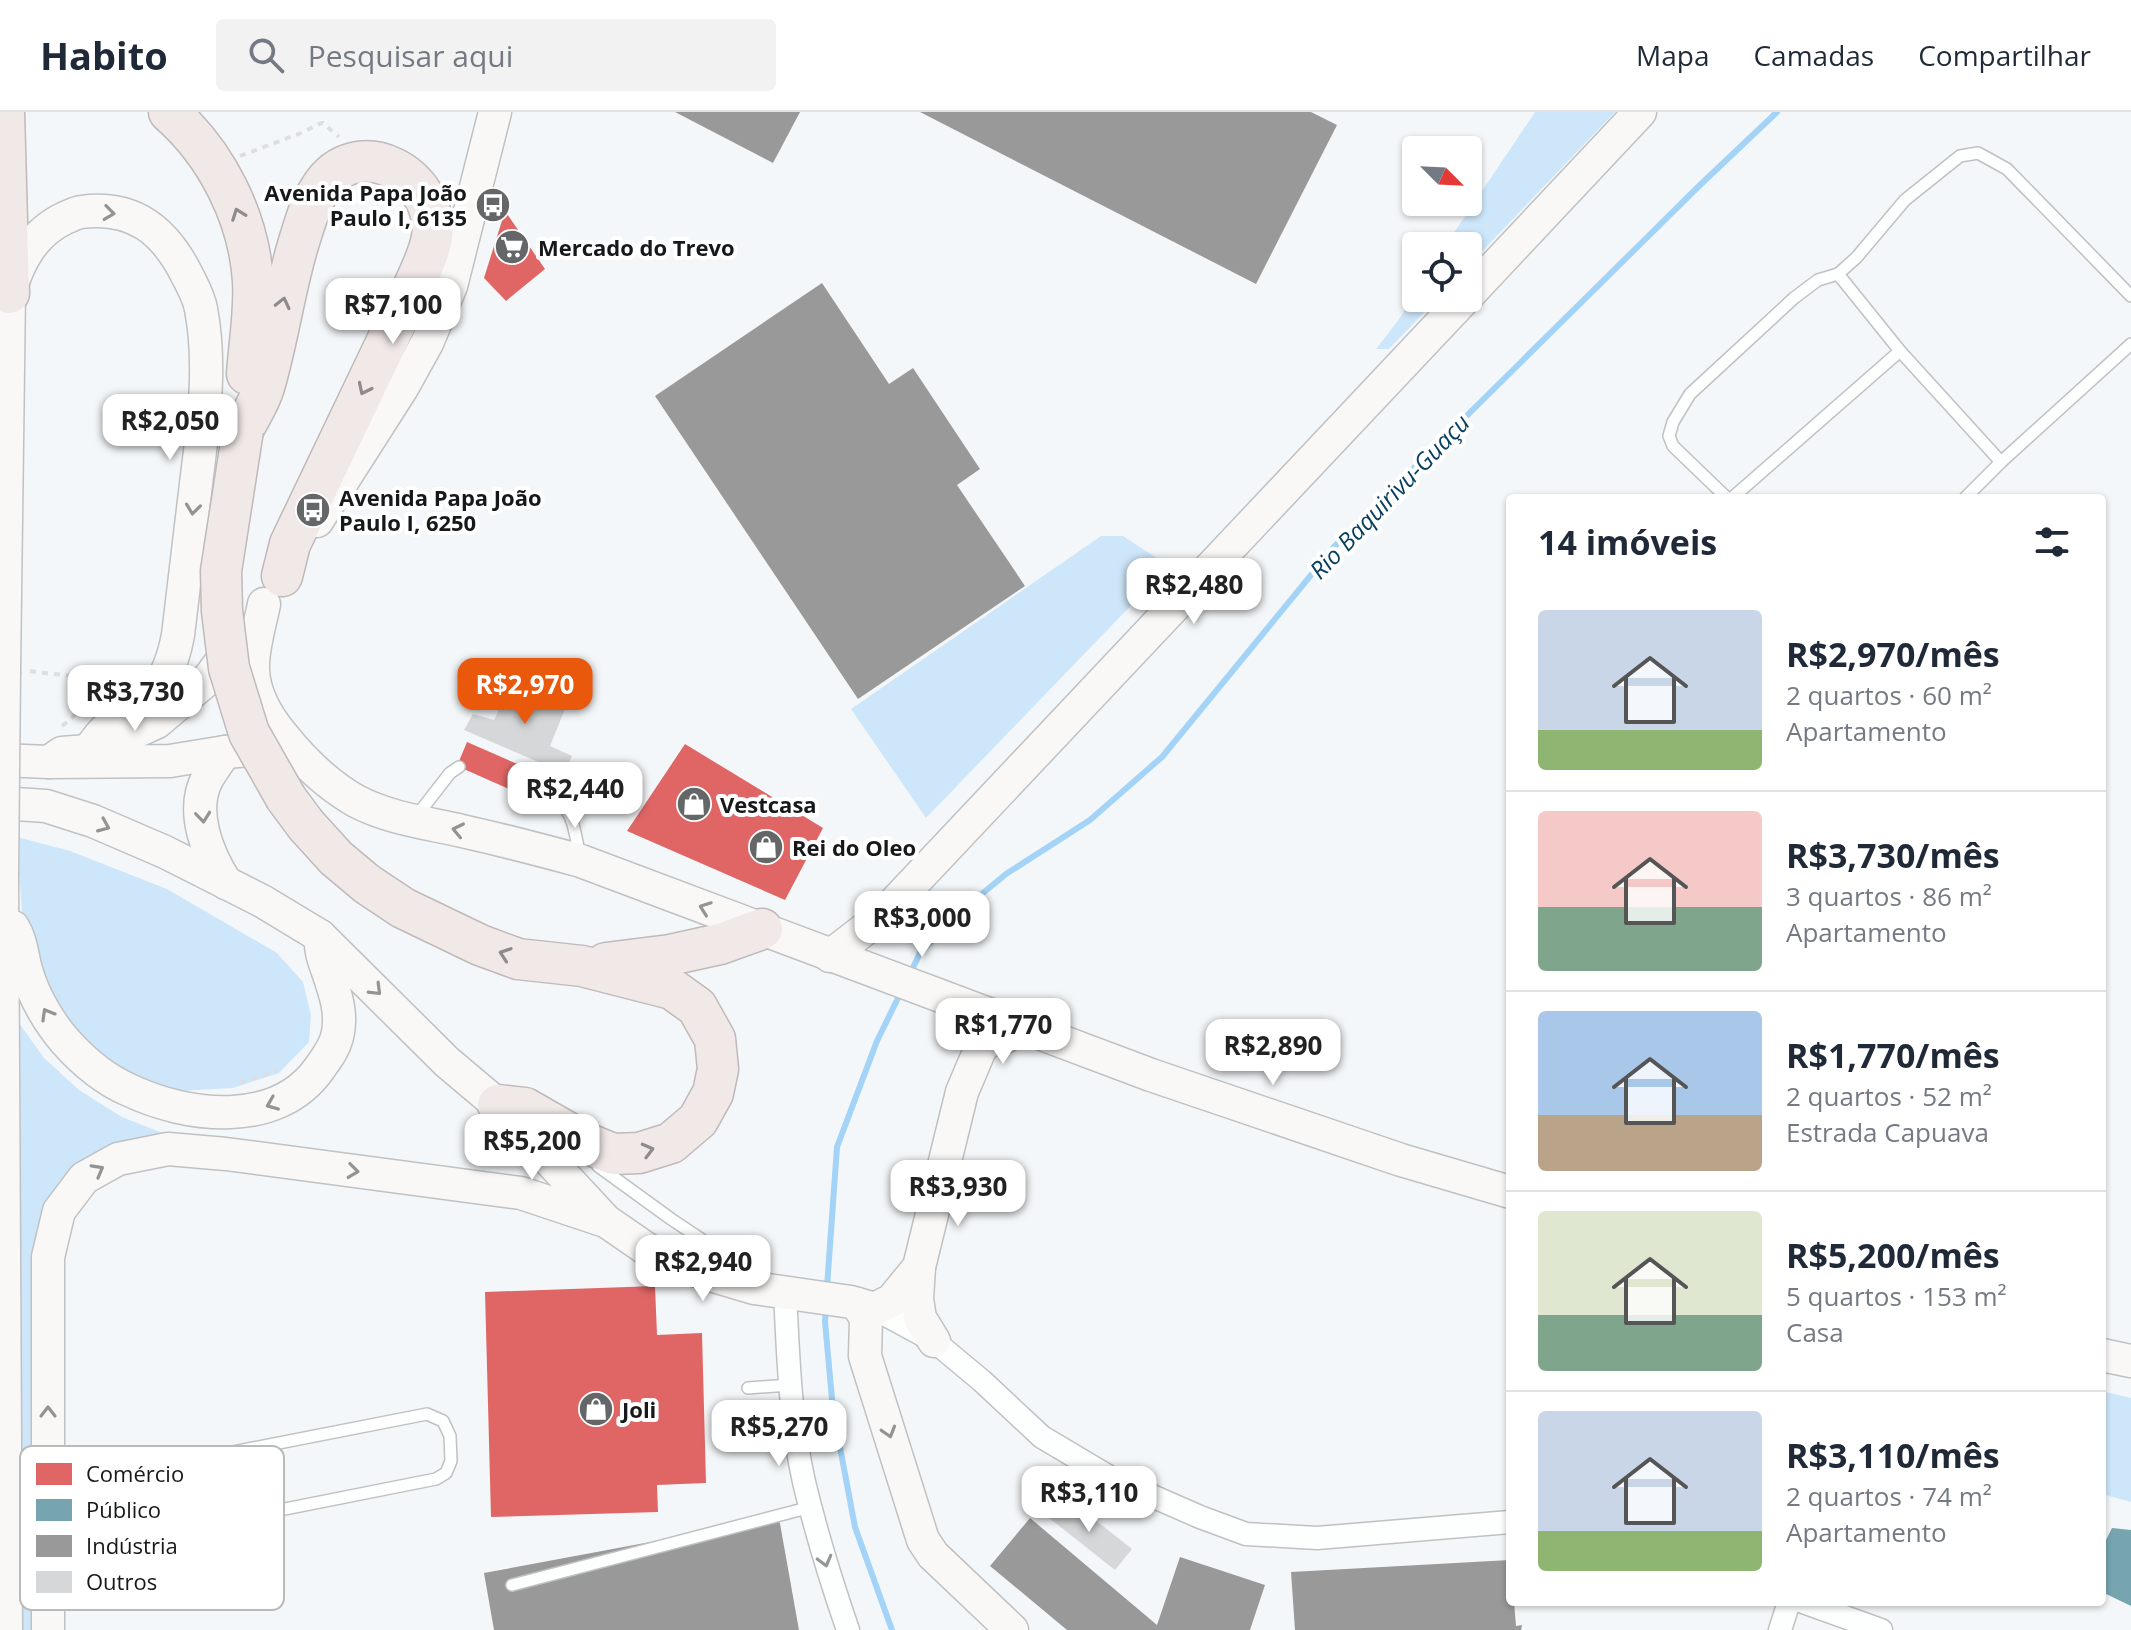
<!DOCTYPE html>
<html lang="pt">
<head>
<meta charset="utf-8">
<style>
  :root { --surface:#fff; --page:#f2f2f3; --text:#1f2937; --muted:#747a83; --line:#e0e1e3; --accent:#ea580c }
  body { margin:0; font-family:"Open Sans",sans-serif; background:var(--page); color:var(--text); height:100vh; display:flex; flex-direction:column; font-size:30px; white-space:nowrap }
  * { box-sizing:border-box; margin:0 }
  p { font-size:26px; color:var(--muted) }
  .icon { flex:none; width:44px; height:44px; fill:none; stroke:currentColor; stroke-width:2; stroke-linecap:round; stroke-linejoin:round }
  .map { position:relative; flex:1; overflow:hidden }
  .side { position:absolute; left:1506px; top:382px; width:600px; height:1112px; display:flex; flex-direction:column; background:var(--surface); border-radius:8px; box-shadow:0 2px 6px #0004 }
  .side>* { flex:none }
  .needle { width:52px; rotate:114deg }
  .tools { position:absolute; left:1402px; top:24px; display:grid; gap:16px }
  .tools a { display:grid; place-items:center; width:80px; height:80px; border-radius:8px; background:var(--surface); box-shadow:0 2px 6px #0004; font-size:40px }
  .price { position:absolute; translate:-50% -68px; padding:0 18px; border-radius:16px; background:#fff; color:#222; font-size:26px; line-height:52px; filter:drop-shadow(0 2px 4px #0008) }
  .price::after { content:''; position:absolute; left:50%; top:48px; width:24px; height:18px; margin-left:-12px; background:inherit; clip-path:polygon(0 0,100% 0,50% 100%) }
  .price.selected { background:var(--accent); color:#fff }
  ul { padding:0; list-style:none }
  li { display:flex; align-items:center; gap:24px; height:200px; padding:0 32px }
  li+li { border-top:2px solid var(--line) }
  li span { display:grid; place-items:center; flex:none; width:224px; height:160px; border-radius:8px; color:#555 }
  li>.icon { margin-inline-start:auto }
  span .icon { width:96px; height:96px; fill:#fffc; stroke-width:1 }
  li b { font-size:34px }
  h2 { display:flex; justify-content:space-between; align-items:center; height:96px; padding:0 32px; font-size:34px }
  header { display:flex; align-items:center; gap:48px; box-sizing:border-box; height:112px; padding:0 40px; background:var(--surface); border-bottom:2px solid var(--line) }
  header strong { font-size:38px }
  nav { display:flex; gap:44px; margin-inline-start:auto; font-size:28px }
  .search { width:560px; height:72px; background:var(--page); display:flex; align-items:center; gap:20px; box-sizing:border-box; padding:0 28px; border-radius:8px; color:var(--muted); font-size:30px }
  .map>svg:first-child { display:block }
  .green { fill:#cee6fa }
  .shops { fill:#e06666 }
  .public { fill:#76a5af }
  .industry { fill:#999 }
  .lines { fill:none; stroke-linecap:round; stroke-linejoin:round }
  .stream { stroke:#a3d3f6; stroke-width:6 }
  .building { fill:#d5d7d8 }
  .lane-casing { stroke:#bfc1c3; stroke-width:14 }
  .street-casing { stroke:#bfc1c3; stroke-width:25 }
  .secondary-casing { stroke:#bfc1c3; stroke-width:35 }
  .highway-casing { stroke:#c0b9b9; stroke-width:43 }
  .path { stroke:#dddedf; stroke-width:4; stroke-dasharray:6 6; stroke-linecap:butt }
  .lane { stroke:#fdfefe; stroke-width:11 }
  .street { stroke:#fdfefe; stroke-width:22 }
  .secondary { stroke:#faf8f7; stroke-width:32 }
  .highway { stroke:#f1e9e8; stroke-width:40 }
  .secondary-bridge-casing { stroke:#bfc1c3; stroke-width:35; stroke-linecap:butt }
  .highway-bridge-casing { stroke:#c0b9b9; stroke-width:43; stroke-linecap:butt }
  .secondary-bridge { stroke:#faf8f7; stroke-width:32 }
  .highway-bridge { stroke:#f1e9e8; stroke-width:40 }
  .oneway { stroke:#939393 }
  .oneway2 { stroke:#8e8b8b }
  .oneway3 { stroke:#959697 }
  .labels { text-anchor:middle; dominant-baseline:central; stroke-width:8; stroke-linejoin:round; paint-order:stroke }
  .poi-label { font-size:22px; font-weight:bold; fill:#161819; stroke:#fff; text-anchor:start }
  .water-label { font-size:24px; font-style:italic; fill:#063e5e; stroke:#fff }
  .key { fill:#fff; stroke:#b9baba; stroke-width:2 }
  .key-label { font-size:22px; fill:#161819 }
</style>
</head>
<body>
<header>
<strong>Habito</strong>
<div class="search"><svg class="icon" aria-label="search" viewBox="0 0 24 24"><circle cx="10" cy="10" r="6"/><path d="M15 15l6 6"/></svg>Pesquisar aqui</div>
<nav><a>Mapa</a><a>Camadas</a><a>Compartilhar</a></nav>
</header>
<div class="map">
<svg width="2131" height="1518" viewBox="0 0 2131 1518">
  <rect width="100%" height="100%" fill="#f4f7f9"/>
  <!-- green -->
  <g class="green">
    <path d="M 1535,0 L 1615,0 L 1468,154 L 1468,134 L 1445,134 Z"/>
    <path d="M 1416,181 L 1416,186 L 1438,186 L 1389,237 L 1376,237 L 1397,210 Z"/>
    <path d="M 1101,424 L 1123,424 L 1169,454 L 926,706 L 851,597 Z"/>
    <path d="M 17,725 L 70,739 L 167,777 L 277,841 L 303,870 L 311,903 L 309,930 L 279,961 L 233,976 L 179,979 L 119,959 L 84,930 L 55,892 L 34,848 L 22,801 Z"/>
    <path d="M 19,911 L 44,946 L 79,978 L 122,1005 L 165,1022 L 48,1090 L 35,1131 L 35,1518 L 20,1518 Z"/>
    <path d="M 2102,1279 L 2131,1286 L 2131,1390 L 2102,1382 Z"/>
  </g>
  <!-- shops -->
  <g class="shops">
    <path d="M 505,99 L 545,157 L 506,189 L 484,166 Z"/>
    <path d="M 467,630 L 556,669 L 545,693 L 457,654 Z"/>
    <path d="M 685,632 L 823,716 L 785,788 L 627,719 Z"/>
    <path d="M 655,1174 L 657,1223 L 702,1221 L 706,1371 L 657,1373 L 658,1400 L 491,1405 L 485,1180 Z"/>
  </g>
  <!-- public -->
  <path class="public" d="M 2112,1416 L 2131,1418 L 2131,1494 L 2102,1480 L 2102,1436 Z"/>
  <!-- industry -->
  <g class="industry">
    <path d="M 675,0 L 800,0 L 773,51 Z"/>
    <path d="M 920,0 L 1311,0 L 1337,13 L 1256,172 Z"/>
    <path d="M 822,171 L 889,272 L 913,256 L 980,357 L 957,373 L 1025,474 L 858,587 L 655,284 Z"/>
    <path d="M 779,1406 L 799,1518 L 494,1518 L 484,1461 Z"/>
    <path d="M 1030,1406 L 1157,1513 L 1180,1445 L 1265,1473 L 1250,1518 L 1067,1518 L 990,1454 Z"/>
    <path d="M 1510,1448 L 1510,1490 L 1514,1490 L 1516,1514 L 1522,1513 L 1521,1518 L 1295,1518 L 1291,1460 Z"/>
  </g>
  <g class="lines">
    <!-- stream -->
    <g class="stream">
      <path d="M 910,862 L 920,841 L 960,800 L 1006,762 L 1090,708 L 1162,645 L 1334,435 L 1699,74 L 1777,0"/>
      <path d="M 827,1175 L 837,1035 L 877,929 L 901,880"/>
      <path d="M 826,1194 L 825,1210 L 833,1298 L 855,1415 L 892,1518"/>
    </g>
  </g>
  <!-- building -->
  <g class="building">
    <path d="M 513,568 L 567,592 L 550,634 L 572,644 L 564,661 L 464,618 L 473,602 L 494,608 Z"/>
    <path d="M 1049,1386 L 1073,1405 L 1080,1396 L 1132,1437 L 1115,1458 L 1039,1398 Z"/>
  </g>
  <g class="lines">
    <!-- lane casing -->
    <g class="lane-casing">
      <g id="lane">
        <path d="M 1838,162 L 1900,239 L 2001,350"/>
        <path d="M 1727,386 L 1673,334 L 1669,324 L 1673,310 L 1690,282 L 1794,186 L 1818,168 L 1838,162 L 1856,146 L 1905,88 L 1960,44 L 1978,41 L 2007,57 L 2131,184"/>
        <path d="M 1732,386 L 1900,239"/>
        <path d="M 1965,386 L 2001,350 L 2131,232"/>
        <path d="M 549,683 C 575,696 574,719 580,745"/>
        <path d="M 415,706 L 450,661 L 459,655"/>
        <path d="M 598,1054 L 671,1107 L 758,1165"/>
        <path d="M 748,1276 L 790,1273"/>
        <path d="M 49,1444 L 436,1367 L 446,1361 L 451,1349 L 450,1324 L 443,1309 L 427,1302 L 192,1348 L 52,1387"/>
        <path d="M 512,1473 L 811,1395"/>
      </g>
    </g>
    <!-- street casing -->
    <g class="street-casing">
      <g id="street">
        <path d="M 785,1179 C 788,1242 790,1308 804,1370 C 816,1420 831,1469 848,1518"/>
        <path d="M 875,1197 L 934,1229 L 982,1269 L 1042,1325 L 1111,1366 L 1200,1405 L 1246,1422 L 1317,1426 L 1510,1410"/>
        <path d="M 1803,1490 L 1881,1518"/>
        <path d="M 1780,1518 L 1789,1490"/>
      </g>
    </g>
    <!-- secondary casing -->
    <g class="secondary-casing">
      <g id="secondary">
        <path d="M 1468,183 L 1640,0"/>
        <path d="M 317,409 L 402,276 L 427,231 L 451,174 L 495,0"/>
        <path d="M 264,492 C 260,513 252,536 253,558 C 254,583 268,606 283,624 C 303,649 328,673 356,689 C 388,706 427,711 462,719 C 502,728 541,738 581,749 L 1151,963 L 1401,1048 L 1510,1080"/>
        <path d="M 4,559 L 9,181 C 19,149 33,121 65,106 C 70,104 75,101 81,100 C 134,93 165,119 187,163 C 192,173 199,185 201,197 C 212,255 203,314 196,372 C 190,422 184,473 178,523 C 173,551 160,582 138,601 C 128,609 114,611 104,619 C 98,625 93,633 88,639"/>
        <path d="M 225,640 C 219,649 212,658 207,667 C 190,700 208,743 226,771"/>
        <path d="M 0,648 L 49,650 L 170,649 L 225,640 L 280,636"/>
        <path d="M 49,650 L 62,641 L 88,639 L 118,628 L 157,610 L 209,566 L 235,531"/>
        <path d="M 0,691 L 46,694 L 93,709 L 165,740 L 262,789 L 320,824 L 447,950 L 498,993 L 606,1109 L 651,1140 L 677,1153 L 754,1176 L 851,1190 L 875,1197 L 892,1188 L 919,1155 L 962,980 L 979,940 L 983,933 L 991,928 L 1005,925 L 1021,914"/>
        <path d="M 2,764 L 6,1518"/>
        <path d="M 13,815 C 22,829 22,846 27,861 C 34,885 50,912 66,930 C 83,949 106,968 129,978 C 188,1006 277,1016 319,957 C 326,947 334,937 337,925 C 344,898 332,873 324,848 C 321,841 321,832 320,824"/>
        <path d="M 830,844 L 882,804 L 1465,186"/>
        <path d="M 919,1155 L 917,1187 L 920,1206 L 934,1229"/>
        <path d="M 857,1192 L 866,1206 L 865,1244 L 923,1428 L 933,1443 L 1012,1518"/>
        <path d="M 2102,1243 L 2131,1249"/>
        <path d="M 48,1518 L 48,1145 L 59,1099 L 84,1066 L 118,1047 L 168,1037 L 226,1042 L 521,1081 L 602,1108"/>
      </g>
    </g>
    <!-- highway casing -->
    <g class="highway-casing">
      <g id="highway">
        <path d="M 4,0 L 9,181"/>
        <path d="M 169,0 C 217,42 249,106 253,169 C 255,197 249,233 247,262"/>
        <path d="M 243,318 C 250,304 260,289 264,275 C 278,228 284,180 298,133 C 304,114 309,94 320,77 C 356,18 440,63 432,125 C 428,151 401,199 389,225 C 356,294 323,363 290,432 L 282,464"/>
        <path d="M 286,686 L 306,713 L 336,746 L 367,772 L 403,796 L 480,833 L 518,847 L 582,854 L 672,877 L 697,895 L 715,927 L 718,957 L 713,981 L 698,1008 L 671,1031 L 639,1041 L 613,1042 L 586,1031 L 525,996 L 498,993"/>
        <path d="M 606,851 L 670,843 L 720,832 L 762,817"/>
      </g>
    </g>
    <!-- path -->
    <g class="path">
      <path d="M 240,44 L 301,21 L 321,11 L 323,11 L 339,25"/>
      <path d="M 30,559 C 63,565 89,559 114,585"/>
      <path d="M 62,614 C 81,600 87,588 83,565"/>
      <path d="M 240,971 L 277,958"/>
    </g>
    <!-- lane -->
    <use href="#lane" class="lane"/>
    <!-- street -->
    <use href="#street" class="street"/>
    <!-- secondary -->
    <use href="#secondary" class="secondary"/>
    <!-- highway -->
    <use href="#highway" class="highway"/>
    <!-- secondary-bridge casing -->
    <g class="secondary-bridge-casing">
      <path id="secondary-bridge" d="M 2,764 L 4,559"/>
    </g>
    <!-- highway-bridge casing -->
    <g class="highway-bridge-casing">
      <path id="highway-bridge" d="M 243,318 L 221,459 L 222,499 L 229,556 L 249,621 L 286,686"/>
    </g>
    <!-- secondary-bridge -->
    <use href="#secondary-bridge" class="secondary-bridge"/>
    <!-- highway-bridge -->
    <use href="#highway-bridge" class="highway-bridge"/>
  </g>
  <!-- one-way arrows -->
  <defs><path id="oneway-chevron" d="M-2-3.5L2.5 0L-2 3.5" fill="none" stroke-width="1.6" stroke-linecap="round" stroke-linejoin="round" transform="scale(2)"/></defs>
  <g class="oneway">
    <use href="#oneway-chevron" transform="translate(109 101) rotate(7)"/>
    <use href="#oneway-chevron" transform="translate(193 397) rotate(97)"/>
    <use href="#oneway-chevron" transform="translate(203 705) rotate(84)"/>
    <use href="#oneway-chevron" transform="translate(104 714) rotate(23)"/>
    <use href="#oneway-chevron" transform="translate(458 718) rotate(-168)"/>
    <use href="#oneway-chevron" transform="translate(705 796) rotate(-160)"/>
    <use href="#oneway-chevron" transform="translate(376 878) rotate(45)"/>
    <use href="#oneway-chevron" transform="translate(47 902) rotate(-120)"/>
    <use href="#oneway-chevron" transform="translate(272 992) rotate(158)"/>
    <use href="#oneway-chevron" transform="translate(98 1058) rotate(-29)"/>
    <use href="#oneway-chevron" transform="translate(353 1059) rotate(7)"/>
    <use href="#oneway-chevron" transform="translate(48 1300) rotate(-90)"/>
    <use href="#oneway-chevron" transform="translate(889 1320) rotate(73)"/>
  </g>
  <g class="oneway2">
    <use href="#oneway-chevron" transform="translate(238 102) rotate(-110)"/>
    <use href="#oneway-chevron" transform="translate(283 191) rotate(-77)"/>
    <use href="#oneway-chevron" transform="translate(364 277) rotate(116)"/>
    <use href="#oneway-chevron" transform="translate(505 842) rotate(-161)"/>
    <use href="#oneway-chevron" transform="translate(648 1038) rotate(-15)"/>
  </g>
  <use class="oneway3" href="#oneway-chevron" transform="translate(825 1449) rotate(75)"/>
  <!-- icons -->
  <defs>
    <g id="bus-disc" transform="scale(1.8)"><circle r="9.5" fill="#646667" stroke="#fff"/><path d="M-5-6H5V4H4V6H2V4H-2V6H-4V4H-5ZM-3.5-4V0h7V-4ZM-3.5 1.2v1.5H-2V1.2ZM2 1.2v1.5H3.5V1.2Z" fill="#fff"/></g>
    <g id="supermarket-disc" transform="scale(1.8)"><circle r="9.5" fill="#646667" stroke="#fff"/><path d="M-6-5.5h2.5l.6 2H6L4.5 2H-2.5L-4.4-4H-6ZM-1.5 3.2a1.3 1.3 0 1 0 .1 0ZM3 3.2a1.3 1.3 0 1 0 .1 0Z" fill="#fff"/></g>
    <g id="shop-disc" transform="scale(1.8)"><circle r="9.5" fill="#646667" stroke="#fff"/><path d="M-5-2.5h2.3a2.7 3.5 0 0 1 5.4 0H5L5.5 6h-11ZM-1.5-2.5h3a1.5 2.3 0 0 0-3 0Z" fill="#fff"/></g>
  </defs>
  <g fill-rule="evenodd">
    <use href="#bus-disc" x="493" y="93"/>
    <use href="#supermarket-disc" x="512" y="135"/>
    <use href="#bus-disc" x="313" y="398"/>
    <use href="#shop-disc" x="694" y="692"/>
    <use href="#shop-disc" x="766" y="735"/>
    <use href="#shop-disc" x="596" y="1297"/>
  </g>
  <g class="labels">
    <!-- poi labels -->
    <g class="poi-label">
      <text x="467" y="80" text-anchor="end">Avenida Papa João<tspan x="467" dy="25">Paulo I, 6135</tspan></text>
      <text x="538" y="135">Mercado do Trevo</text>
      <text x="339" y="385">Avenida Papa João<tspan x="339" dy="25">Paulo I, 6250</tspan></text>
      <text x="720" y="692">Vestcasa</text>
      <text x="792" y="735">Rei do Oleo</text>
      <text x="622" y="1297">Joli</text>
    </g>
    <!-- water labels -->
    <g class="water-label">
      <text transform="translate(1389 384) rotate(-46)">Rio Baquirivu-Guaçu</text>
    </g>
  </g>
  <!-- legend -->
  <rect x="20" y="1334" width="264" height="164" rx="12" class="key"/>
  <rect x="36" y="1351" width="36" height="22" fill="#e06666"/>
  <rect x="36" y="1387" width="36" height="22" fill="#76a5af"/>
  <rect x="36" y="1423" width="36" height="22" fill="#999"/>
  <rect x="36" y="1459" width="36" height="22" fill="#d5d7d8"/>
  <g class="key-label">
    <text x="86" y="1370">Comércio</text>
    <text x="86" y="1406">Público</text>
    <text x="86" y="1442">Indústria</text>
    <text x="86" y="1478">Outros</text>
  </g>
</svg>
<div class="tools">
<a><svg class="needle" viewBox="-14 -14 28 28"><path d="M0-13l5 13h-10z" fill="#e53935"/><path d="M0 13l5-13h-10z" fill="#747a83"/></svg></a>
<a><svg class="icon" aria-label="locate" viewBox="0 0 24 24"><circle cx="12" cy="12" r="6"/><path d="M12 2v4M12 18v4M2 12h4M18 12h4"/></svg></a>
</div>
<b class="price" style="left:393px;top:234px">R$7,100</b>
<b class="price" style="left:170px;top:350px">R$2,050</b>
<b class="price" style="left:1194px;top:514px">R$2,480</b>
<b class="price selected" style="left:525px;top:614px">R$2,970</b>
<b class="price" style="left:135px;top:621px">R$3,730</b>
<b class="price" style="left:575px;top:718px">R$2,440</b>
<b class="price" style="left:922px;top:847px">R$3,000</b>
<b class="price" style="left:1003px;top:954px">R$1,770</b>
<b class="price" style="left:1273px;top:975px">R$2,890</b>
<b class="price" style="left:532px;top:1070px">R$5,200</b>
<b class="price" style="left:958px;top:1116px">R$3,930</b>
<b class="price" style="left:703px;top:1191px">R$2,940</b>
<b class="price" style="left:779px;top:1356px">R$5,270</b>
<b class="price" style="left:1089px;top:1422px">R$3,110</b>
<section class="side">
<h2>14 imóveis<svg class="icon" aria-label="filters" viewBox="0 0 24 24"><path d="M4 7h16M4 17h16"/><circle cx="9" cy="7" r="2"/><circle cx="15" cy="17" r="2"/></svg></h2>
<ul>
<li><span style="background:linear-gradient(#c9d6e8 75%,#8fb573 0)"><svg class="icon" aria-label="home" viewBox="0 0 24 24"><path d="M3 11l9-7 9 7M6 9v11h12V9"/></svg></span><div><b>R$2,970/mês</b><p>2 quartos · 60 m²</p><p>Apartamento</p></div></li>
<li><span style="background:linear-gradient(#f6c9c9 60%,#7fa58c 0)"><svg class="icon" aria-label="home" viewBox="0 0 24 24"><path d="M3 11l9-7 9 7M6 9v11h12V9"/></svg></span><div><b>R$3,730/mês</b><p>3 quartos · 86 m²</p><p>Apartamento</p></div></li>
<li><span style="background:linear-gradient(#a9c7e8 65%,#b9a48a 0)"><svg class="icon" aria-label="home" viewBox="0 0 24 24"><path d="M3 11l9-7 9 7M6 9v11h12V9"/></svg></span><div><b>R$1,770/mês</b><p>2 quartos · 52 m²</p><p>Estrada Capuava</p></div></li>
<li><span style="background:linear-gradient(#dfe7d0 65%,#7fa58c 0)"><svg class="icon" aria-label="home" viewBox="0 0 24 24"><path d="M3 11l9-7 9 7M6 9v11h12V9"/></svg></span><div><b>R$5,200/mês</b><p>5 quartos · 153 m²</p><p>Casa</p></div></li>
<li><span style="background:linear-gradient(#c9d6e8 75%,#8fb573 0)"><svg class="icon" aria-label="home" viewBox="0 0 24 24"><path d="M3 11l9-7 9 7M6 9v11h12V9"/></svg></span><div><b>R$3,110/mês</b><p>2 quartos · 74 m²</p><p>Apartamento</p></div></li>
</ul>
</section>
</div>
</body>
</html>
